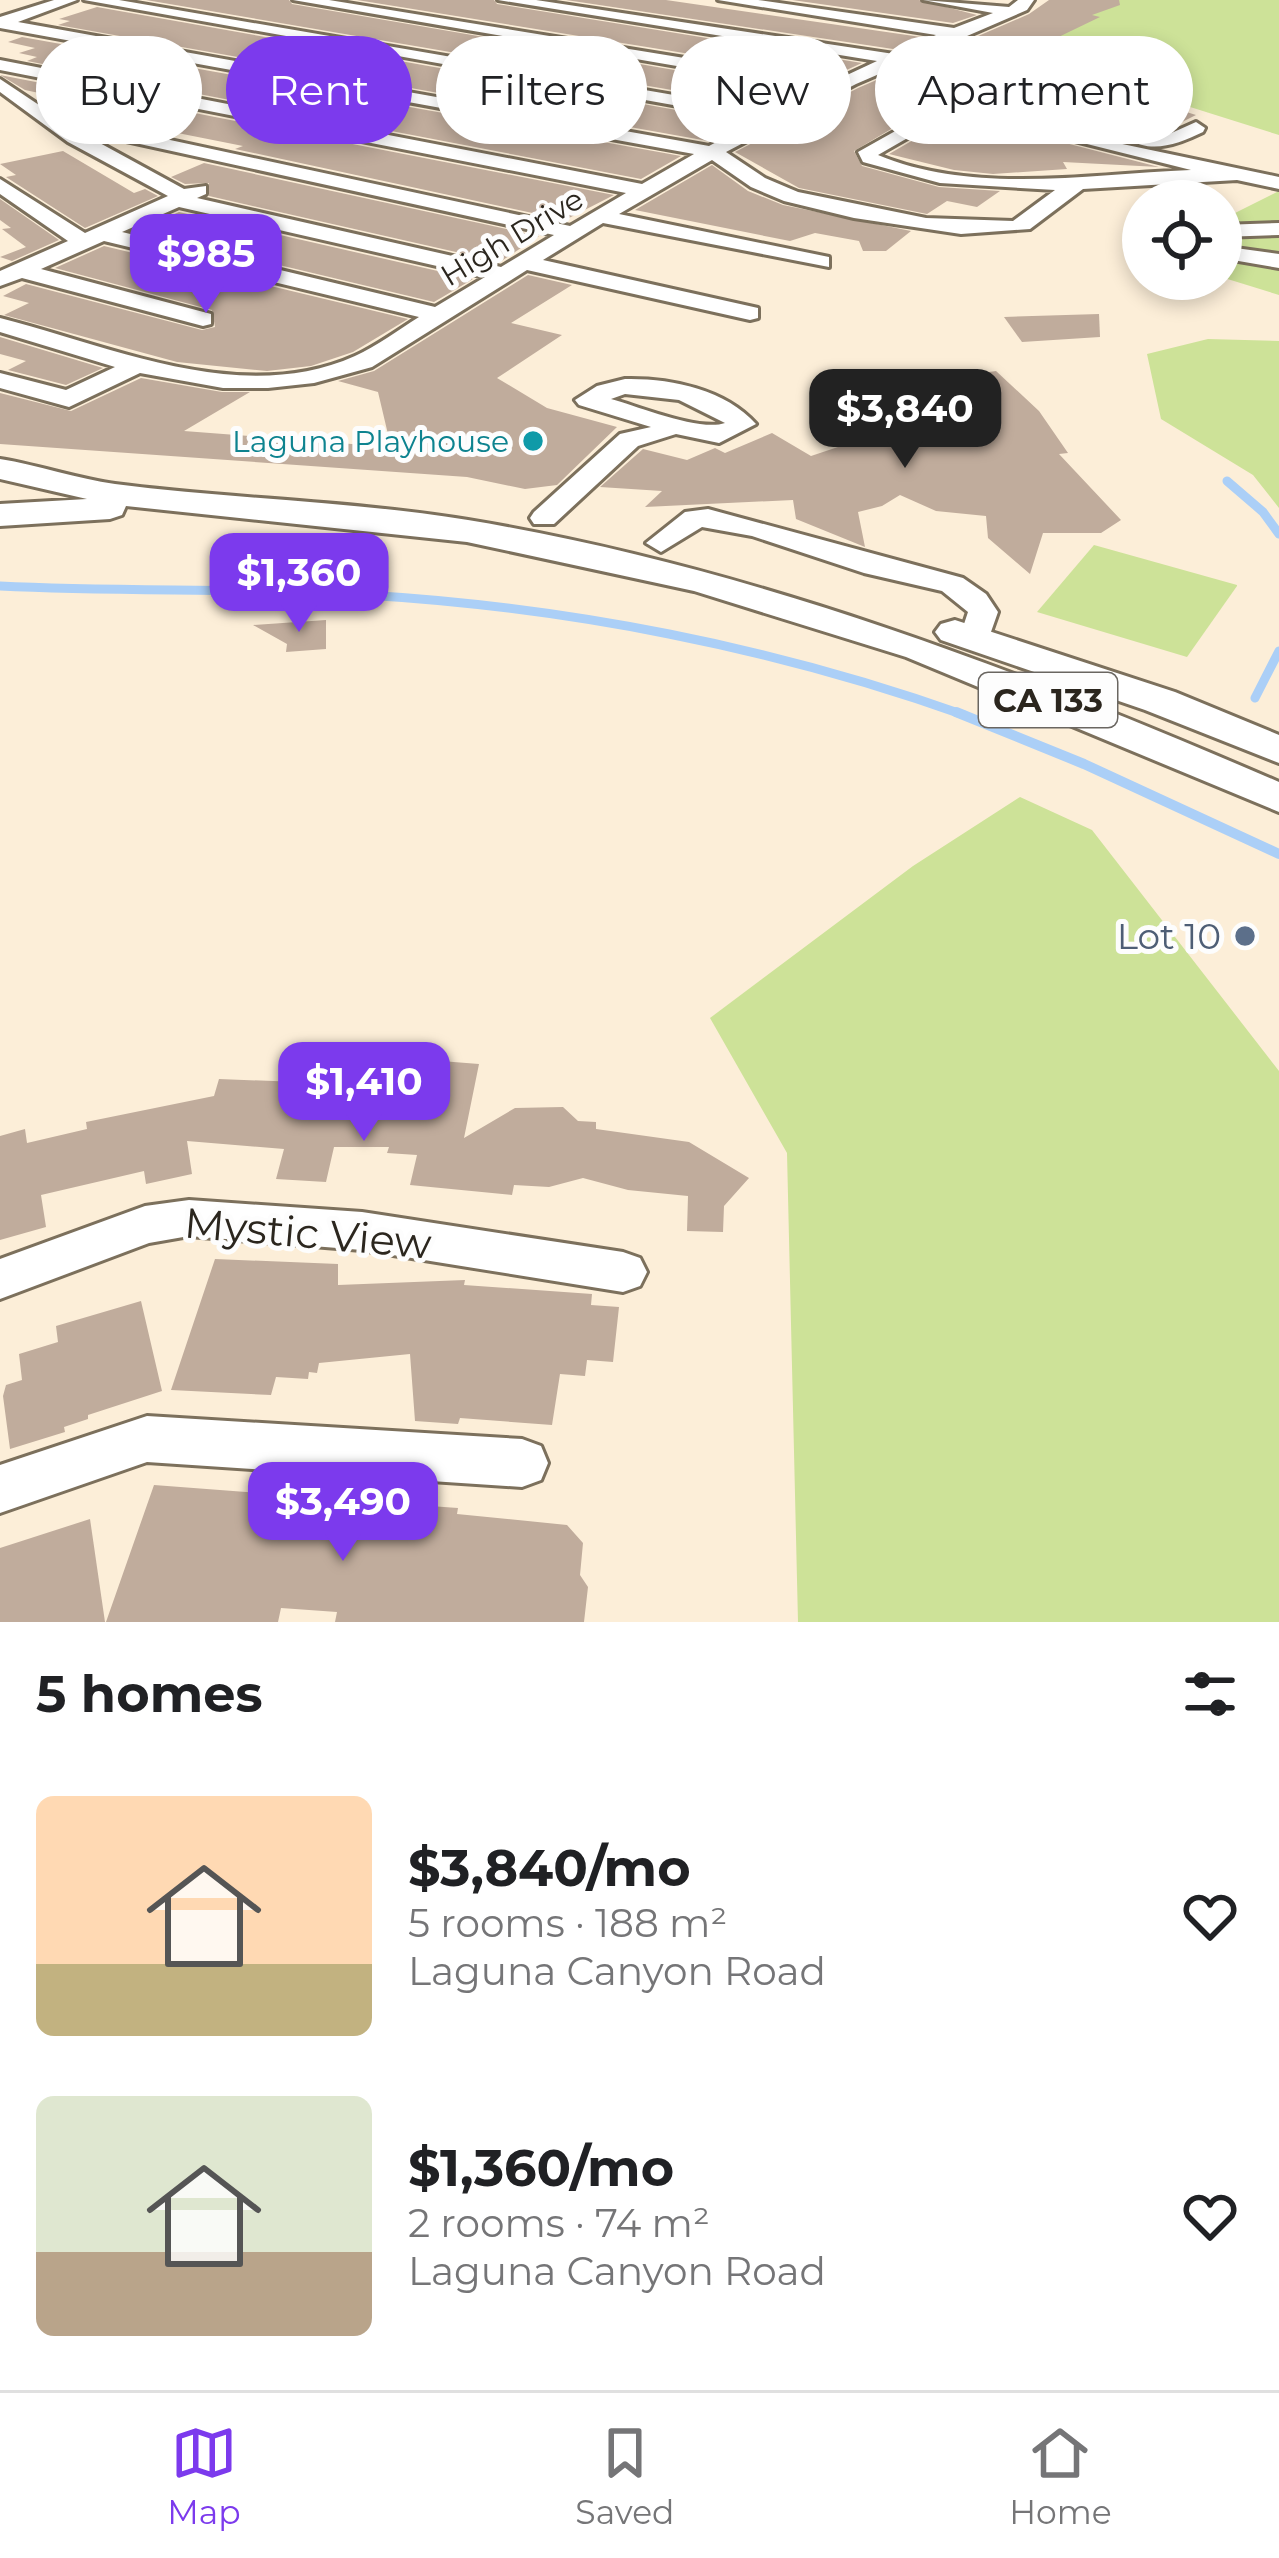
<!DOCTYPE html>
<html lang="en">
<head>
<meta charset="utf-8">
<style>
  :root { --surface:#fff; --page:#f2f2f2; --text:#202124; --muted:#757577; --line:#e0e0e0; --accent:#7c3aed }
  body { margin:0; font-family:Montserrat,sans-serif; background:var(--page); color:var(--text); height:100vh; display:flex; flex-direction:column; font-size:45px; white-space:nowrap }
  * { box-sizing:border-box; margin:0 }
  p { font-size:39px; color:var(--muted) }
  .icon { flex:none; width:66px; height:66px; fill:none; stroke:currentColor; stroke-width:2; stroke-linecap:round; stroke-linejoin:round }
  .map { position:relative; height:1622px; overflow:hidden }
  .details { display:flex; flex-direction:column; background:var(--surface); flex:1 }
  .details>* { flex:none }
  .hud { position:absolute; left:36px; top:36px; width:1209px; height:108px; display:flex; gap:24px }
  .controls { position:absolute; left:1122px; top:180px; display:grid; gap:24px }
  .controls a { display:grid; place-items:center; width:120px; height:120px; border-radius:50%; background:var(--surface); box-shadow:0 6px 18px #0003; font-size:60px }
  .price { position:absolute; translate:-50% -102px; padding:0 27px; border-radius:24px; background:var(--accent); color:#fff; font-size:39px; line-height:78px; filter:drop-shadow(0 3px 6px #0008) }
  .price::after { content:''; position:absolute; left:50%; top:72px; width:36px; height:27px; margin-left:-18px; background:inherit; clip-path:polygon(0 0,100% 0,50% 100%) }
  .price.on { background:#222; color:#fff }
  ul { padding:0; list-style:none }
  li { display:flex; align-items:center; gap:36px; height:300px; padding:0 36px }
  li span { display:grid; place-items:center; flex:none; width:336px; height:240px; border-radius:18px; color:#555 }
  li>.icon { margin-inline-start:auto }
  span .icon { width:144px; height:144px; fill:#fffc; stroke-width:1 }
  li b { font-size:51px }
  h2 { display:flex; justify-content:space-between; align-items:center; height:144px; padding:0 36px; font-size:51px }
  .pill { padding:0 42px; border-radius:54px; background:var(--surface); box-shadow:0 6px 18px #0003; font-size:42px; line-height:108px }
  .pill.on { background:var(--accent); color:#fff }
  .menu { display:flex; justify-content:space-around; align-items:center; height:168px; border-top:3px solid var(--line); background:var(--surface); font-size:33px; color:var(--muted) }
  .menu a { display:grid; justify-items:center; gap:6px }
  .menu .on { color:var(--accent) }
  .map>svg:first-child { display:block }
  .green { fill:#cde298 }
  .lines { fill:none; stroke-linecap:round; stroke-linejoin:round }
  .stream-far1 { stroke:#abcff7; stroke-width:9 }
  .stream { stroke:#abcff7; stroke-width:10 }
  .building { fill:#c0ac9c }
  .minor-casing { stroke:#7c705c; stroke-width:6 }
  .major-casing { stroke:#7c705c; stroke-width:6 }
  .minor { fill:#fff; fill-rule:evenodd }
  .major { fill:#fff; fill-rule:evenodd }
  .culture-dot { fill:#0f9aa8; stroke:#fdfdfd; stroke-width:4.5 }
  .service-dot { fill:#5c6f8a; stroke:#fdfdfd; stroke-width:4.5 }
  .labels { text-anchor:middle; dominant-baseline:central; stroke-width:10; stroke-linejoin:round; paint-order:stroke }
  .far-street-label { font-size:30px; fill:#2b261e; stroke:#fdfdfd }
  .far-culture-label { font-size:30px; fill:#0d838f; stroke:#fdfdfd; text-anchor:end }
  .shield { fill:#fdfdfd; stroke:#6a6661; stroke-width:3 }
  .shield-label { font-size:33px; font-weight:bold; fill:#2b261e }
  .service-label { font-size:36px; fill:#4e5e75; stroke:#fdfdfd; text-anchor:end }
  .near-street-label { font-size:42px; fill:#2b261e; stroke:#fdfdfd }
</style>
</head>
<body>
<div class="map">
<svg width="1279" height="1622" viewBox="0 0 1279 1622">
  <rect width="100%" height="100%" fill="#fceed8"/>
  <!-- green -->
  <g class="green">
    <path d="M 1107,0 L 1279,0 L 1279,135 L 1028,56 Z"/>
    <path d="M 1279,191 L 1279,295 L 1221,277 L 1221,220 Z"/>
    <path d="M 1208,339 L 1279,341 L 1279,508 L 1253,475 L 1161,419 L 1147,354 Z"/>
    <path d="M 1094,545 L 1237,585 L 1237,586 L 1187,657 L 1037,612 Z"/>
    <path d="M 1020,797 L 1092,830 L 1279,1071 L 1279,1622 L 798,1622 L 787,1153 L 710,1018 L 913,866 Z"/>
  </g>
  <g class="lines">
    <!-- stream-far1 -->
    <g class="stream-far1">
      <path d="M 1227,481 L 1263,512 L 1279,534"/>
      <path d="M 0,586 C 122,592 244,588 365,595 C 567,607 774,647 964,715"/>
      <path d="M 1255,698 L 1279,651"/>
    </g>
    <!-- stream -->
    <path class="stream" d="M 956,712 L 1084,764 L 1279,854"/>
  </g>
  <!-- building -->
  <g class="building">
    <path d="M 146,0 L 289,0 L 292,4 L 802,92 L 772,107 Z"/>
    <path d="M 357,0 L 494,0 L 497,4 L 862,63 L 831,77 Z"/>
    <path d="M 566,0 L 666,0 L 921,37 L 893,49 Z"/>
    <path d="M 792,0 L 919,0 L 977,15 L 953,23 Z"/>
    <path d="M 1049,0 L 1119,0 L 1120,5 L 1092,15 L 1100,17 L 996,67 L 854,151 L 862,166 L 939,187 L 1000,191 L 977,207 L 947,201 L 927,214 L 799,188 L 735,152 L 858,88 L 1029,14 Z"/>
    <path d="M 97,7 L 744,122 L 708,141 L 58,25 L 70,21 L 59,19 Z"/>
    <path d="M 22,37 L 681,156 L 641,179 L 27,61 L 37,57 L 19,53 L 35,48 L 8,42 Z"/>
    <path d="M 1022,72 L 1093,88 L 1083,92 L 1093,94 L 1045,121 L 1050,139 L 1159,167 L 1063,162 L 1067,169 L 993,174 L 954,170 L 889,154 L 1019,79 Z"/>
    <path d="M 0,75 L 614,195 L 565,220 L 235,149 L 243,146 L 67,111 L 95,105 L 25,90 Z"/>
    <path d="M 1124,98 L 1161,104 L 1196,115 L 1166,130 L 1135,129 L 1124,140 L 1078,127 Z"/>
    <path d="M 63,151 L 134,193 L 145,189 L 158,196 L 85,228 L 6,177 L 16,175 L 0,164 Z"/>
    <path d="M 204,163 L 539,236 L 500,262 L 209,196 L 209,183 L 185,184 L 171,177 Z"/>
    <path d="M 712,165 L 748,191 L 783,205 L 911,231 L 886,251 L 863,251 L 859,241 L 815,233 L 790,241 L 635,210 Z"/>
    <path d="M 0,199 L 59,240 L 12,261 L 0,257 L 26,247 L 2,229 L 11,228 L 0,220 Z"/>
    <path d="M 179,212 L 473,279 L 434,302 L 136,231 Z"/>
    <path d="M 104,246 L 408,319 L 353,352 L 311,366 L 267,371 L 177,362 L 4,315 L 29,303 L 3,296 L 26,284 L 202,330 L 215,327 L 212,310 L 55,268 Z"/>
    <path d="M 528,275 L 572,285 L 511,323 L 562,335 L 497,378 L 547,408 L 617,427 L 557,485 L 525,489 L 467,477 L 0,444 L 0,393 L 71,411 L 141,378 L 222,392 L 250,392 L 184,431 L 391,447 L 378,392 L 338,381 L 374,371 Z"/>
    <path d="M 1099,314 L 1100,337 L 1022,342 L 1004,317 Z"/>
    <path d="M 0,337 L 103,368 L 66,385 L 8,370 L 26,361 L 0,354 Z"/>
    <path d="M 996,371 L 1039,411 L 1068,453 L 1059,454 L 1121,520 L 1101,533 L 1043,533 L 1030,574 L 988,538 L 986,516 L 936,511 L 900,495 L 882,506 L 858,512 L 865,547 L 796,519 L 793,500 L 645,507 L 662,491 L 600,487 L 643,449 L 687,460 L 715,448 L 725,453 L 772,433 L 811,456 L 859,440 L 879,439 L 924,423 L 898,385 Z"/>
    <path d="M 326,620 L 326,649 L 286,652 L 287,644 L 253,625 Z"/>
    <path d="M 441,1061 L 479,1064 L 464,1138 L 515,1108 L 563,1107 L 578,1121 L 596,1122 L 596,1129 L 689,1142 L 749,1178 L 724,1206 L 723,1232 L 687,1231 L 688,1196 L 628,1190 L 583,1178 L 549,1187 L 514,1185 L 512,1195 L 410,1185 L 417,1155 L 387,1153 L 389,1147 L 334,1147 L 326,1182 L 276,1179 L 284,1149 L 187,1141 L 192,1174 L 146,1184 L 144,1171 L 41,1195 L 46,1227 L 0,1240 L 0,1136 L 25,1129 L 27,1143 L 87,1129 L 86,1122 L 214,1096 L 219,1079 L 299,1082 L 301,1076 L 436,1083 Z"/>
    <path d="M 215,1259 L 338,1264 L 338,1285 L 465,1280 L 464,1285 L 592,1294 L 591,1305 L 619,1307 L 613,1362 L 587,1360 L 585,1376 L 560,1374 L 552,1425 L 460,1418 L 458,1424 L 415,1421 L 410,1354 L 319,1363 L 317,1373 L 309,1372 L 308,1379 L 276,1377 L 271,1395 L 171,1390 Z"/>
    <path d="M 141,1301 L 162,1391 L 88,1415 L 88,1419 L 64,1427 L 65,1432 L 10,1449 L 3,1396 L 6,1385 L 22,1380 L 19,1354 L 58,1342 L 56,1326 Z"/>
    <path d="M 154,1485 L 271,1494 L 268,1506 L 343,1512 L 345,1500 L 458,1508 L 457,1514 L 567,1525 L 583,1543 L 580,1575 L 588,1587 L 584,1622 L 335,1622 L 337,1612 L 281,1608 L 278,1622 L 106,1622 Z"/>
    <path d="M 90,1519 L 105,1622 L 0,1622 L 0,1548 Z"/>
  </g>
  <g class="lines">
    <!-- minor casing -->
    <g class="minor-casing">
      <g id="minor">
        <path d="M 54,0 L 77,0 L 18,22 L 709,146 L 757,120 L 84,0 L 119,0 L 773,112 L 816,90 L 293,0 L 329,0 L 832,82 L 877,61 L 498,0 L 536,0 L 894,54 L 936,35 L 718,0 L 758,0 L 954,28 L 993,13 L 923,0 L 1009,7 L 1018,0 L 1034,0 L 1027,10 L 856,84 L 726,152 L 765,178 L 798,192 L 926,218 L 1013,221 L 1055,190 L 940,183 L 863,162 L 858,152 L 1011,66 L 1017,67 L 1017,75 L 878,155 C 974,195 1090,174 1191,170 L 1051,135 L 1049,123 L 1114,87 L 1123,92 L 1120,96 L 1067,128 L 1108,141 L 1279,177 L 1279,189 L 1237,180 L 1083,189 L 1030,229 L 961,234 L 854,218 L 784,201 L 751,187 L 712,160 L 619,214 L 829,257 L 829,267 L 603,223 L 543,260 L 758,308 L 758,318 L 750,320 L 527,270 L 372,367 L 314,383 L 268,388 L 223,388 L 140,373 L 69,407 L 0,388 L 0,373 L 66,390 L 115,367 L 0,332 L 0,318 C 111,346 241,407 355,356 C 377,346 398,330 419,317 L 104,241 L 41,269 L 211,314 L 211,324 L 203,326 L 22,278 L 0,286 L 0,271 L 68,241 L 0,194 L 0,179 L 85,233 L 168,196 L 68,142 L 0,92 L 0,79 L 54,115 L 570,226 L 626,193 L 0,70 L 0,60 L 642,184 L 694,154 L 0,28 L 0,17 ZM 76,130 L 554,235 L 501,267 L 197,198 L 206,194 L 206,186 L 184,189 ZM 179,207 L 485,277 L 435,307 L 122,232 Z"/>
        <path d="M 1196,122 L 1205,128 L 1203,132 C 1178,144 1152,154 1128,139 L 1137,133 L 1167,135 Z"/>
        <path d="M 1279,223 L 1279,235 L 1221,237 L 1221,225 Z"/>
        <path d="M 1221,246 L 1279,254 L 1279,268 L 1221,258 Z"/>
        <path d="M 625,379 C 670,378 725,389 756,424 L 719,443 L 676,434 L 638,446 L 554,524 L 534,524 L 530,518 L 534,512 L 620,434 L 651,427 L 579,405 L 575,400 L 597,386 ZM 625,394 L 679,400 L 725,423 C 700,432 637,406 611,399 Z"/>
        <path d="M 708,509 L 963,578 L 986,594 L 998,612 L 986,646 L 964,646 L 959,639 L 968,612 L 942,591 L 864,573 L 752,536 L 702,527 L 661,552 L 646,543 L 685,512 Z"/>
        <path d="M 189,1200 L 362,1212 L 623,1252 L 640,1258 L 647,1272 L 640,1286 L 623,1292 L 362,1250 L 189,1236 L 149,1243 L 0,1299 L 0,1259 L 145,1206 Z"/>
        <path d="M 147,1416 L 522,1439 L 541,1446 L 548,1463 L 541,1480 L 522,1487 L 147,1462 L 0,1513 L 0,1465 Z"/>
      </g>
    </g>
    <!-- major casing -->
    <g class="major-casing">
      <g id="major">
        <path d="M 0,459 C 38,465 78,479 115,484 C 232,499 352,501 468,520 C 751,567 1017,669 1279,782 L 1279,812 L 906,657 L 694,591 L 467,542 L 126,506 L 122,515 L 110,519 L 0,526 L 0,504 L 87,499 L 0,479 Z"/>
        <path d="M 955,620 L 1175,692 L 1279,735 L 1279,763 L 1145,710 L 941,640 L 935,632 L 941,624 Z"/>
      </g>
    </g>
    <!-- minor -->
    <use href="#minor" class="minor"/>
    <!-- major -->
    <use href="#major" class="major"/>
  </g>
  <!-- markers -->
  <circle class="culture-dot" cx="533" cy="441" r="12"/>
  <circle class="service-dot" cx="1245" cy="936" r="12"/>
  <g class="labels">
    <!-- far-street labels -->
    <g class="far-street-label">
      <text transform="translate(512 237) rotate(-31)">High Drive</text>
    </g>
    <!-- far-culture labels -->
    <g class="far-culture-label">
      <text x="509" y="441">Laguna Playhouse</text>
    </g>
    <!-- shield labels -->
    <rect class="shield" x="979" y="673" width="138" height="54" rx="9"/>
    <g class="shield-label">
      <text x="1048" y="700">CA 133</text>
    </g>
    <!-- service labels -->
    <g class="service-label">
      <text x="1221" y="936">Lot 10</text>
    </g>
    <!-- near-street labels -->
    <g class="near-street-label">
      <text transform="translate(308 1233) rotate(5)">Mystic View</text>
    </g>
  </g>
</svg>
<div class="controls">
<a><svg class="icon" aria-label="locate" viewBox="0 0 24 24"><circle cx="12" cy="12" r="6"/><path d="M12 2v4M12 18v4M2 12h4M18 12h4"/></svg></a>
</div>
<b class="price" style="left:206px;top:316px">$985</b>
<b class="price on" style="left:905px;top:471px">$3,840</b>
<b class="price" style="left:299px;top:635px">$1,360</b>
<b class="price" style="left:364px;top:1144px">$1,410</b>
<b class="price" style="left:343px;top:1564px">$3,490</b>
<div class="hud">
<a class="pill">Buy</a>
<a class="pill on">Rent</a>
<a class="pill">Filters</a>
<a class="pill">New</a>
<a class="pill">Apartment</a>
</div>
</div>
<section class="details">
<h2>5 homes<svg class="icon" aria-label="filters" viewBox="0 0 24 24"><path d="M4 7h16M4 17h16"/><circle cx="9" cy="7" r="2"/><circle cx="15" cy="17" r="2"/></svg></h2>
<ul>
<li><span style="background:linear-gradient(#ffd9b3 70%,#c2b280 0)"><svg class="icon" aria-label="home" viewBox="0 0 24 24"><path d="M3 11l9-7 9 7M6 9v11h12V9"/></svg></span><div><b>$3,840/mo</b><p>5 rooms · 188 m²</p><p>Laguna Canyon Road</p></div><svg class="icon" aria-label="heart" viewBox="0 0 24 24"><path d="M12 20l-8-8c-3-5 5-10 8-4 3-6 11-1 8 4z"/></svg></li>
<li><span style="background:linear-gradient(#dfe7d0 65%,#b9a48a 0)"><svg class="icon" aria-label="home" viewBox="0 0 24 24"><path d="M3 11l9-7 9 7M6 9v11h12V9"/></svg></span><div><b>$1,360/mo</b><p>2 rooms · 74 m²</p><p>Laguna Canyon Road</p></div><svg class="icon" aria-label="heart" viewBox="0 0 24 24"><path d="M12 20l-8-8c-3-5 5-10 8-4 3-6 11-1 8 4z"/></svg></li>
</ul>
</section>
<nav class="menu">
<a class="on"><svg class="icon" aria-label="map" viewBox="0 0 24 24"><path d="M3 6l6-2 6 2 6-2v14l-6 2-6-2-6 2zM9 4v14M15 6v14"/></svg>Map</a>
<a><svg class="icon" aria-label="saved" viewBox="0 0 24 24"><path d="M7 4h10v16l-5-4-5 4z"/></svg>Saved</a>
<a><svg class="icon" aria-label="home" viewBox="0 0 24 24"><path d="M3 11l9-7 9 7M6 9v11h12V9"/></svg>Home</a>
</nav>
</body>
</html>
